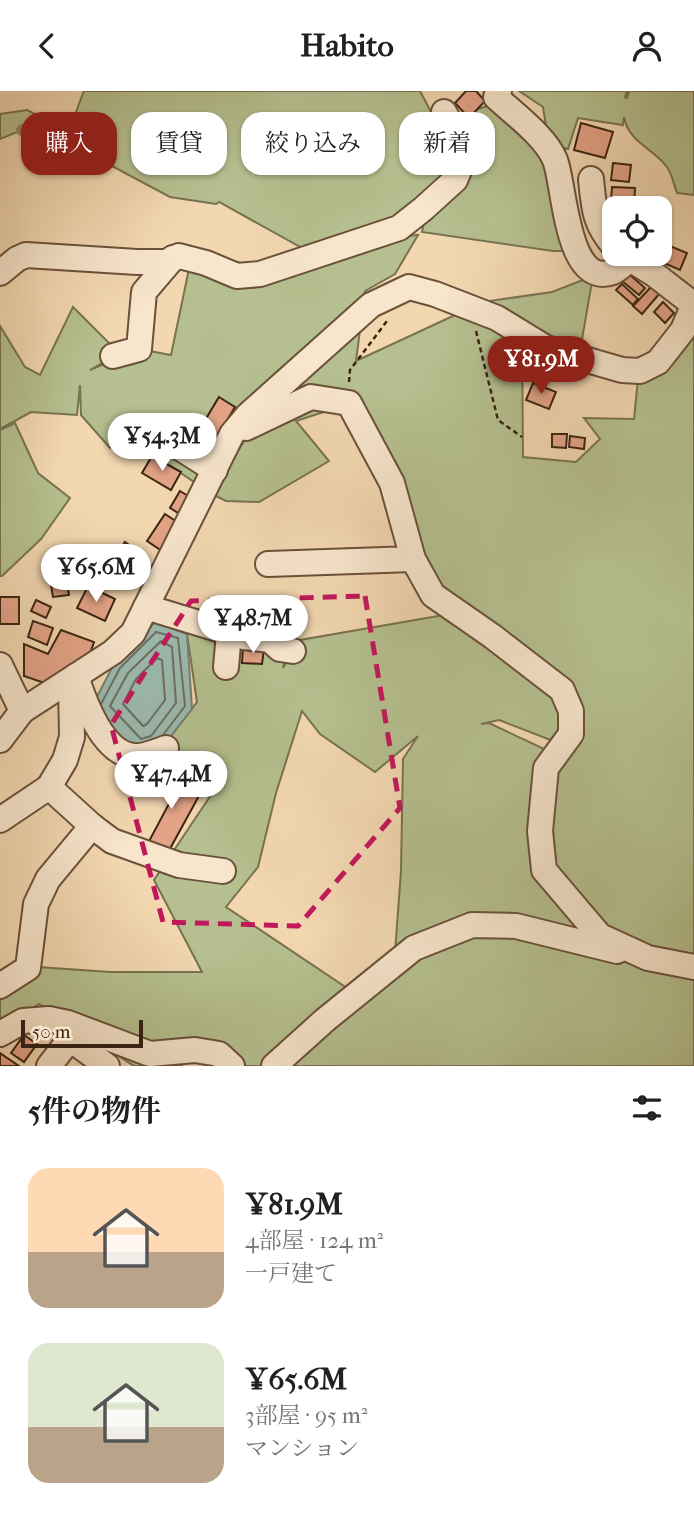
<!DOCTYPE html>
<html lang="ja">
<head>
<meta charset="utf-8">
<style>
  :root { --surface:#fff; --page:#f6f6f6; --text:#202124; --muted:#757577; --accent:#8f2418 }
  body { margin:0; font-family:"IM FELL French Canon","Noto Serif JP",serif; background:var(--page); color:var(--text); height:100vh; display:flex; flex-direction:column; font-size:26px; white-space:nowrap }
  * { box-sizing:border-box; margin:0 }
  p { font-size:23px; color:var(--muted) }
  .icon { flex:none; width:38px; height:38px; fill:none; stroke:currentColor; stroke-width:2; stroke-linecap:round; stroke-linejoin:round }
  .map { position:relative; height:975px; overflow:hidden }
  .side { display:flex; flex-direction:column; background:var(--surface); flex:1 }
  .side>* { flex:none }
  .hud { position:absolute; left:21px; top:21px; width:653px; height:63px; display:flex; gap:14px }
  .fabs { position:absolute; left:602px; top:105px; display:grid; gap:14px }
  .fabs a { display:grid; place-items:center; width:70px; height:70px; border-radius:14px; background:var(--surface); box-shadow:0 2px 5px #0004; font-size:35px }
  .scale { position:absolute; left:21px; bottom:18px; width:122px; box-sizing:border-box; padding-left:7px; border:4px solid #3c2413; border-top:0; font-size:19px; line-height:24px; white-space:nowrap; color:#3c2413; -webkit-text-stroke:5px #f7e5cc; paint-order:stroke }
  .price { position:absolute; translate:-50% -60px; padding:0 16px; border-radius:24px; background:#fff; color:#222; font-size:23px; line-height:46px; filter:drop-shadow(0 2px 4px #0008) }
  .price::after { content:''; position:absolute; left:50%; top:42px; width:21px; height:16px; margin-left:-10px; background:inherit; clip-path:polygon(0 0,100% 0,50% 100%) }
  .price.selected { background:var(--accent); color:#fff }
  ul { padding:0; list-style:none }
  li { display:flex; align-items:center; gap:21px; height:175px; padding:0 28px }
  li span { display:grid; place-items:center; flex:none; width:196px; height:140px; border-radius:21px; color:#555 }
  li>.icon { margin-inline-start:auto }
  span .icon { width:84px; height:84px; fill:#fffc; stroke-width:1 }
  li b { font-size:30px }
  h2 { display:flex; justify-content:space-between; align-items:center; height:84px; padding:0 28px; font-size:30px }
  .tag { padding:0 24px; border-radius:21px; background:var(--surface); box-shadow:0 2px 5px #0004; font-size:24px; line-height:63px }
  .tag.selected { background:var(--accent); color:#fff }
  header { display:flex; justify-content:space-between; align-items:center; height:91px; padding:0 28px; background:var(--surface); font-size:32px; font-weight:700 }
  .map>svg:first-child { display:block }
  .green { fill:#b5bf8f; stroke:#787251; stroke-width:2; fill-rule:evenodd }
  .water { fill:#9bb9ae; stroke:#757d70; stroke-width:2 }
  .lines { fill:none; stroke-linecap:round; stroke-linejoin:round }
  .shore { stroke:#6c6e60; stroke-width:2 }
  .building { fill:#e3a387; stroke:#3c2413; stroke-width:2 }
  .minor-casing { stroke:#6a513a; stroke-width:28 }
  .path { stroke:#3c2413; stroke-width:2.5; stroke-dasharray:5 3.5; stroke-linecap:butt }
  .minor { stroke:#f7e5cc; stroke-width:24 }
  .tree { fill:#9e8a6b }
  .marked { fill:none; stroke:#c2185b; stroke-width:5; stroke-dasharray:14 9; stroke-linejoin:round }
</style>
</head>
<body>
<header><svg class="icon" aria-label="back" viewBox="0 0 24 24"><path d="M15 5l-7 7 7 7"/></svg>Habito<svg class="icon" aria-label="person" viewBox="0 0 24 24"><circle cx="12" cy="8" r="4"/><path d="M4 21q1-7 8-7t8 7"/></svg></header>
<div class="map">
<svg width="694" height="975" viewBox="0 0 694 975">
  <rect width="100%" height="100%" fill="#f2d7b1"/>
  <filter id="stains"><feTurbulence type="fractalNoise" baseFrequency=".00286" numOctaves="4"/><feColorMatrix values="0 0 0 0 .2 0 0 0 0 .09 0 0 0 0 .02 0 0 0 .5 -.17"/></filter>
  <radialGradient id="worn" r=".72"><stop offset=".6" stop-color="#630" stop-opacity="0"/><stop offset="1" stop-color="#630" stop-opacity=".3"/></radialGradient>
  <!-- green -->
  <g class="green">
    <path d="M 84,0 L 420,0 L 437,32 L 496,12 L 549,56 L 577,160 L 553,160 L 422,141 L 423,136 L 379,136 L 311,162 L 219,111 L 216,113 L 170,106 L 97,67 L 22,39 L 0,48 L 0,23 L 27,19 L 69,39 Z"/>
    <path d="M 519,0 L 627,0 L 625,6 L 627,7 L 629,0 L 694,0 L 694,104 L 677,102 C 674,94 672,83 667,76 C 653,57 629,52 624,26 L 623,34 L 578,27 L 568,58 L 549,54 L 543,16 Z"/>
    <path d="M 418,144 L 395,183 L 365,200 L 356,270 L 483,211 L 552,201 L 593,185 L 580,260 L 522,242 L 523,366 L 576,371 L 600,348 L 584,327 L 634,328 L 638,288 L 694,225 L 694,975 L 212,975 L 192,971 L 181,973 L 182,975 L 134,975 L 39,913 L 0,937 L 0,903 L 38,876 L 110,881 L 202,881 L 154,789 L 213,701 L 163,655 L 197,611 L 187,543 L 210,525 L 291,547 L 283,577 L 300,549 L 444,524 L 354,311 L 296,330 L 329,370 L 259,411 L 226,410 L 212,403 L 259,325 L 200,395 L 145,358 L 169,325 L 110,357 L 81,324 L 80,294 L 77,324 L 31,321 L 0,338 L 0,235 L 25,276 L 40,284 L 73,216 L 119,262 L 90,279 L 139,258 L 171,264 L 190,173 L 254,197 L 359,150 ZM 302,620 L 320,643 L 375,681 L 418,645 L 403,668 L 401,780 L 394,875 L 356,903 L 226,816 L 258,776 L 276,702 ZM 499,629 L 566,655 L 566,656 L 544,658 L 489,632 L 481,633 Z"/>
    <path d="M 15,332 L 38,382 L 70,407 L 41,448 L 2,485 L 0,485 L 0,339 Z"/>
  </g>
  <!-- water -->
  <path class="water" d="M 155,531 L 187,543 L 192,618 L 164,654 L 136,666 L 90,619 L 114,573 Z"/>
  <g class="lines">
    <!-- shore -->
    <g class="shore">
      <path d="M 161,550 L 172,556 L 176,612 L 151,645 L 141,648 L 110,615 L 128,582 Z"/>
      <path d="M 157,567 L 162,569 L 165,609 L 147,633 L 143,635 L 123,613 L 136,588 Z"/>
      <path d="M 101,613 L 120,577 L 156,541 L 178,547 L 185,615 L 163,644"/>
    </g>
  </g>
  <!-- building -->
  <g class="building">
    <path d="M 466,0 L 476,0 L 485,10 L 469,27 L 455,12 Z"/>
    <path d="M 581,32 L 613,41 L 605,67 L 574,59 Z"/>
    <path d="M 613,72 L 631,74 L 629,91 L 611,89 Z"/>
    <path d="M 612,96 L 635,97 L 634,117 L 614,117 L 614,136 L 609,135 Z"/>
    <path d="M 665,153 L 687,162 L 680,179 L 657,169 Z"/>
    <path d="M 629,183 L 645,197 L 639,204 L 622,190 Z"/>
    <path d="M 622,193 L 638,208 L 633,214 L 616,199 Z"/>
    <path d="M 652,195 L 660,202 L 642,223 L 633,215 Z"/>
    <path d="M 663,211 L 674,222 L 665,232 L 654,221 Z"/>
    <path d="M 533,292 L 556,301 L 549,318 L 526,309 Z"/>
    <path d="M 219,306 L 235,316 L 214,351 L 198,341 Z"/>
    <path d="M 552,343 L 567,343 L 566,357 L 552,356 Z"/>
    <path d="M 570,345 L 585,347 L 584,358 L 569,356 Z"/>
    <path d="M 152,365 L 181,381 L 171,399 L 142,382 Z"/>
    <path d="M 180,400 L 193,408 L 183,425 L 170,417 Z"/>
    <path d="M 165,423 L 180,433 L 162,460 L 147,450 Z"/>
    <path d="M 125,451 L 144,465 L 135,478 L 116,465 Z"/>
    <path d="M 67,492 L 69,504 L 53,506 L 51,494 Z"/>
    <path d="M 88,495 L 115,508 L 105,530 L 77,517 Z"/>
    <rect x="0" y="506" width="19" height="27"/>
    <path d="M 36,509 L 51,516 L 46,527 L 31,520 Z"/>
    <path d="M 33,530 L 53,537 L 47,554 L 28,546 Z"/>
    <path d="M 61,539 L 94,551 L 86,574 L 53,595 L 24,585 L 24,553 L 48,563 Z"/>
    <path d="M 243,556 L 264,557 L 262,573 L 242,572 Z"/>
    <path d="M 157,679 L 200,703 L 166,765 L 147,754 L 171,709 L 148,696 Z"/>
    <path d="M 24,944 L 37,953 L 24,971 L 11,962 Z"/>
    <path d="M 0,962 L 19,975 L 0,975 Z"/>
  </g>
  <g class="lines">
    <!-- minor casing -->
    <g class="minor-casing">
      <g id="minor">
        <path d="M 499,0 L 496,6 C 514,23 546,46 555,69 C 565,94 566,198 613,181 C 619,178 625,172 630,168"/>
        <path d="M 591,88 C 594,117 594,132 614,155"/>
        <path d="M 622,163 L 654,183 L 694,214"/>
        <path d="M 0,182 L 17,168 L 26,164 L 137,171 L 166,171 L 179,165 L 206,172 L 237,185 L 260,183 L 399,137 L 423,118 L 455,89 L 463,70 L 461,52 L 444,21"/>
        <path d="M 113,265 L 139,258 L 144,201 L 173,167"/>
        <path d="M 246,337 L 311,306 L 349,312 L 392,392 L 413,468 L 268,473"/>
        <path d="M 177,355 L 215,379"/>
        <path d="M 413,468 L 433,504 L 492,545 L 562,599 L 571,620 L 571,643 L 546,677 L 540,740 L 544,779 L 600,845 L 648,867 L 694,876"/>
        <path d="M 146,516 L 244,546 L 270,549 L 280,558 L 293,560"/>
        <path d="M 0,574 L 22,620"/>
        <path d="M 226,576 L 229,542"/>
        <path d="M 76,585 C 84,610 103,664 135,665 C 144,666 157,660 166,657"/>
        <path d="M 0,649 L 22,620 L 113,561 L 133,542 L 232,343 L 248,324 L 371,214 L 409,196 L 435,203 L 497,227 L 546,257 L 622,279 L 640,280 L 658,271 L 683,239 L 694,213"/>
        <path d="M 49,696 L 65,669 L 72,646 L 71,593"/>
        <path d="M 0,729 L 49,696 L 92,735 L 48,788 L 36,813 L 28,877 L 0,895"/>
        <path d="M 92,735 L 112,750 L 179,774 L 223,780"/>
        <path d="M 0,943 L 23,930 L 49,928 L 68,932 L 150,963 L 195,959 L 219,963 L 232,975"/>
        <path d="M 49,975 L 70,948 L 107,975"/>
        <path d="M 274,975 L 325,929 L 414,857 L 472,834 L 516,835 L 617,860"/>
      </g>
    </g>
    <!-- path -->
    <g class="path">
      <path d="M 476,240 L 498,329 L 522,346"/>
      <path d="M 349,291 L 350,279 L 387,230"/>
    </g>
    <!-- minor -->
    <use href="#minor" class="minor"/>
  </g>
  <!-- trees -->
  <circle class="tree" cx="22" cy="39" r="6"/>
  <!-- marked area -->
  <path class="marked" d="M 365,505 L 400,717 L 298,835 L 163,831 L 111,634 L 191,510 Z"/>
  <rect width="100%" height="100%" filter="url(#stains)"/>
  <rect width="100%" height="100%" fill="url(#worn)"/>
</svg>
<div class="fabs">
<a><svg class="icon" aria-label="locate" viewBox="0 0 24 24"><circle cx="12" cy="12" r="6"/><path d="M12 2v4M12 18v4M2 12h4M18 12h4"/></svg></a>
</div>
<div class="scale">50 m</div>
<b class="price selected" style="left:541px;top:305px">¥81.9M</b>
<b class="price" style="left:162px;top:382px">¥54.3M</b>
<b class="price" style="left:96px;top:513px">¥65.6M</b>
<b class="price" style="left:253px;top:564px">¥48.7M</b>
<b class="price" style="left:171px;top:720px">¥47.4M</b>
<div class="hud">
<a class="tag selected">購入</a>
<a class="tag">賃貸</a>
<a class="tag">絞り込み</a>
<a class="tag">新着</a>
</div>
</div>
<section class="side">
<h2>5件の物件<svg class="icon" aria-label="filters" viewBox="0 0 24 24"><path d="M4 7h16M4 17h16"/><circle cx="9" cy="7" r="2"/><circle cx="15" cy="17" r="2"/></svg></h2>
<ul>
<li><span style="background:linear-gradient(#ffd9b3 60%,#b9a48a 0)"><svg class="icon" aria-label="home" viewBox="0 0 24 24"><path d="M3 11l9-7 9 7M6 9v11h12V9"/></svg></span><div><b>¥81.9M</b><p>4部屋 · 124 m²</p><p>一戸建て</p></div></li>
<li><span style="background:linear-gradient(#dfe7d0 60%,#b9a48a 0)"><svg class="icon" aria-label="home" viewBox="0 0 24 24"><path d="M3 11l9-7 9 7M6 9v11h12V9"/></svg></span><div><b>¥65.6M</b><p>3部屋 · 95 m²</p><p>マンション</p></div></li>
</ul>
</section>
</body>
</html>
